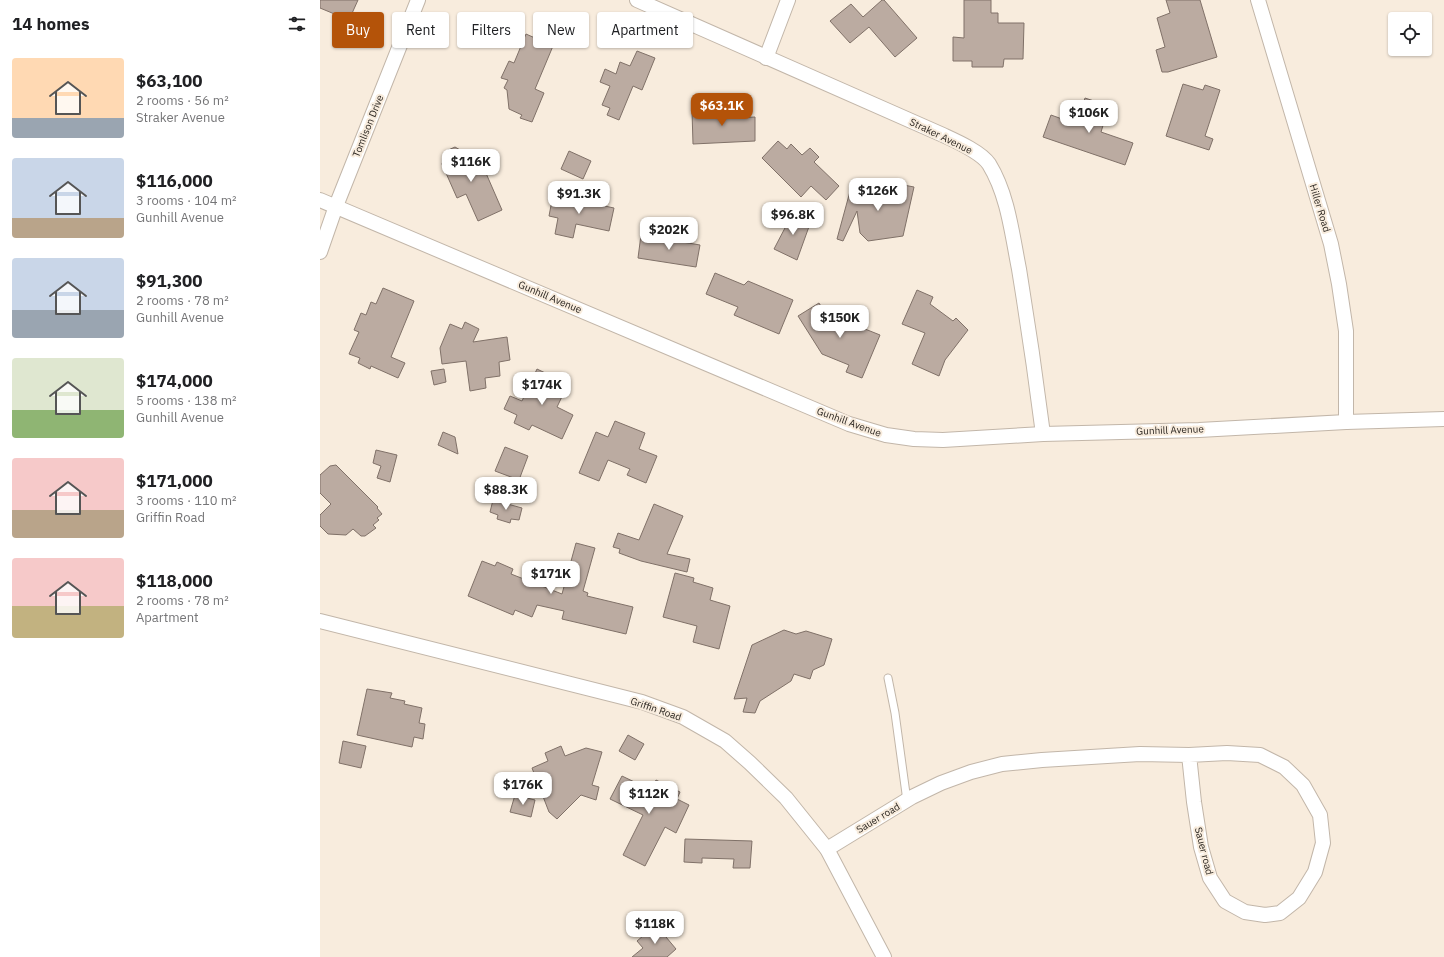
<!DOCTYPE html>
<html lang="en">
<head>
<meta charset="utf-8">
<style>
  :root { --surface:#fff; --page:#f6f6f6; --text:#202124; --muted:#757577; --accent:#b45309 }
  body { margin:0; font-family:"IBM Plex Sans",sans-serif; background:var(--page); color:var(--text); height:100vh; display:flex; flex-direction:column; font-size:15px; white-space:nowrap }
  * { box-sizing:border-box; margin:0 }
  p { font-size:13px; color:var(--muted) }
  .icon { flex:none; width:22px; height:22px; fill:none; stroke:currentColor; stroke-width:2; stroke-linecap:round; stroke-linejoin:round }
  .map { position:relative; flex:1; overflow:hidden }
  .drawer { display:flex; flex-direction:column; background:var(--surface); width:320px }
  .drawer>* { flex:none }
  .banner { position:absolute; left:12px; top:12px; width:380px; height:36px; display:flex; gap:8px }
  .fabs { position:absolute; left:1068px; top:12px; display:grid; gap:8px }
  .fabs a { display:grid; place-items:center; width:44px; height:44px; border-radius:4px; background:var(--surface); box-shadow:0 1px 3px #0004; font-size:20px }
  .price { position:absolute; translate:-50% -34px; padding:0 9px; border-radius:8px; background:#fff; color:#222; font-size:13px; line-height:26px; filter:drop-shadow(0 1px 2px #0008) }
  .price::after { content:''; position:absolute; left:50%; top:24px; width:12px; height:9px; margin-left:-6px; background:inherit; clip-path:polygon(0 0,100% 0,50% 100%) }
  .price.on { background:var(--accent); color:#fff }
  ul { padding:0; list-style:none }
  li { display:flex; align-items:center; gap:12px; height:100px; padding:0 12px }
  li span { display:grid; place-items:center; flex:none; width:112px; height:80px; border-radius:4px; color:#555 }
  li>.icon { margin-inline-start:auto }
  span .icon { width:48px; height:48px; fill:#fffc; stroke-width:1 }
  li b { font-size:17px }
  h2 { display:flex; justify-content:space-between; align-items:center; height:48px; padding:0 12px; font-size:17px }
  .pill { padding:0 14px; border-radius:4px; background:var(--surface); box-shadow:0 1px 3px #0004; font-size:14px; line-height:36px }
  .pill.on { background:var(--accent); color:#fff }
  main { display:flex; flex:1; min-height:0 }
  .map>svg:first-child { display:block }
  .building { fill:#bbaba1; stroke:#807168 }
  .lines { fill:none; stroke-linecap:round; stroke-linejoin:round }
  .lane-casing { stroke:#c2b6a9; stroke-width:9 }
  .street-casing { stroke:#c2b6a9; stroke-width:16 }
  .lane { stroke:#fff; stroke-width:7 }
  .street { stroke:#fff; stroke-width:14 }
  .labels { text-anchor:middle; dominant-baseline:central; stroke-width:4; stroke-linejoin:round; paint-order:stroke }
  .street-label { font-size:10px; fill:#29241f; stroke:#f8ecdd }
</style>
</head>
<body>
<main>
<section class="drawer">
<h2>14 homes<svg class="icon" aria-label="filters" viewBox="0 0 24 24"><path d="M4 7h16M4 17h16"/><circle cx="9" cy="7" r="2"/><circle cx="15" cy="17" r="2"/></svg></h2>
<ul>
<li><span style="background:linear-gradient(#ffd9b3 75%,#9aa5b1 0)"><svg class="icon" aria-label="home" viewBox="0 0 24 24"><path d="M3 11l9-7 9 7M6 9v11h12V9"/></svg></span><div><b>$63,100</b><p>2 rooms · 56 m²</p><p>Straker Avenue</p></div></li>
<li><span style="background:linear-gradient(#c9d6e8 75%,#b9a48a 0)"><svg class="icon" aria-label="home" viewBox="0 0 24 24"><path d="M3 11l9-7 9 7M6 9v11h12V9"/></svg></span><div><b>$116,000</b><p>3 rooms · 104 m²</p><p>Gunhill Avenue</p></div></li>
<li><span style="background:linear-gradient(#c9d6e8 65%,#9aa5b1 0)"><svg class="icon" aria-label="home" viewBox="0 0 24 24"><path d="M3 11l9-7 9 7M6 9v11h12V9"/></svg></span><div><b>$91,300</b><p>2 rooms · 78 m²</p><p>Gunhill Avenue</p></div></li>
<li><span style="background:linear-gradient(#dfe7d0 65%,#8fb573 0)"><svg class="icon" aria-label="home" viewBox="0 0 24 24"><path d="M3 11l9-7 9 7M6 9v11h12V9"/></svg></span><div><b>$174,000</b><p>5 rooms · 138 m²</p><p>Gunhill Avenue</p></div></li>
<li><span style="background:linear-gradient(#f6c9c9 65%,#b9a48a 0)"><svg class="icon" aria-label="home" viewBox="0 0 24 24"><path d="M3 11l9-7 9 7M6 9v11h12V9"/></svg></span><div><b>$171,000</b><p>3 rooms · 110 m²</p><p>Griffin Road</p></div></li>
<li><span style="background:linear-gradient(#f6c9c9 60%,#c2b280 0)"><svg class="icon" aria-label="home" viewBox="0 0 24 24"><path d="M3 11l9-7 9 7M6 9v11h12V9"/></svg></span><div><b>$118,000</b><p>2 rooms · 78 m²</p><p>Apartment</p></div></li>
</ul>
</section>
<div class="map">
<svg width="1124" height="957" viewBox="0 0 1124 957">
  <rect width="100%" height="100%" fill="#f8ecdd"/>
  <!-- building -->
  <g class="building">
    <path d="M 0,0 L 38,0 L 29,20 L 0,8 Z"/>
    <path d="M 562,0 L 564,0 L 597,38 L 575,57 L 549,27 L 530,43 L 510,21 L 531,4 L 543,17 Z"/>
    <path d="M 644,0 L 671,0 L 671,13 L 678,13 L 678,23 L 704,23 L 703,59 L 684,59 L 683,67 L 652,67 L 652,61 L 633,61 L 633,37 L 644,38 Z"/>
    <path d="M 846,0 L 880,0 L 897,57 L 848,72 L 842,72 L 836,50 L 845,47 L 837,18 L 850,13 Z"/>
    <path d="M 206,34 L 233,46 L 215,89 L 224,93 L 212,122 L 200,118 L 202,115 L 189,109 L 187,90 L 184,88 L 188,80 L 181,78 L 189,61 L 194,63 Z"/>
    <path d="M 317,51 L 335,58 L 322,90 L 313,86 L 299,120 L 287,115 L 290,108 L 282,105 L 290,86 L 280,82 L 285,69 L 296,74 L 300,62 L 310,66 Z"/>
    <path d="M 863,84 L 883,90 L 885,85 L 900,90 L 885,136 L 893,139 L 889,150 L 846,136 Z"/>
    <path d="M 765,98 L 789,106 L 781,132 L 813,143 L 805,165 L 723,137 L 731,115 L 756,124 Z"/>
    <path d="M 415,109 L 415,118 L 435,117 L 435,141 L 373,144 L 372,111 Z"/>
    <path d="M 458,141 L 467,149 L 471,144 L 482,155 L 490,148 L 499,157 L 494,162 L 519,186 L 506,200 L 491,186 L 481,197 L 442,158 Z"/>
    <path d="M 135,147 L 147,154 L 153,168 L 162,164 L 182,210 L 158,221 L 146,194 L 137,198 L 122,164 L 126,151 Z"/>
    <path d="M 249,151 L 271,161 L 263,179 L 241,169 Z"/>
    <path d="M 573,183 L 594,187 L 583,236 L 548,241 L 540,233 L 537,211 L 523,241 L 517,239 L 532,184 L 567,194 L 568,189 L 572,190 Z"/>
    <path d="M 233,195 L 294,208 L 289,231 L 256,224 L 253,238 L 235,234 L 238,218 L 229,216 Z"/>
    <path d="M 467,212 L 491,221 L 477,260 L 454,249 L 466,226 L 462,224 Z"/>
    <path d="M 321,235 L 380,245 L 376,267 L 318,258 Z"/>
    <path d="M 395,273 L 424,285 L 428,281 L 473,300 L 459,334 L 414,315 L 418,307 L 386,294 Z"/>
    <path d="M 63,288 L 94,301 L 71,357 L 85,363 L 78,378 L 51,366 L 50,369 L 38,363 L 40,358 L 29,354 L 39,332 L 34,330 L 41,313 L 46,315 L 51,302 L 56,304 Z"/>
    <path d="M 597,290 L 613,297 L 610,304 L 633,321 L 636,318 L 648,330 L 625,360 L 619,376 L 592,364 L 605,333 L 582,324 Z"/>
    <path d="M 499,303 L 505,313 L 560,335 L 542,378 L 526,372 L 529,365 L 502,354 L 478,316 Z"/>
    <path d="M 145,322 L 159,329 L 153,342 L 187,337 L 190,360 L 179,362 L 180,376 L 165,378 L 166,388 L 150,391 L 146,361 L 122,364 L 120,348 L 130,324 L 142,329 Z"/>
    <path d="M 124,369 L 126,382 L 114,385 L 111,371 Z"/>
    <path d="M 217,369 L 248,384 L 237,407 L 253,415 L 242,439 L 212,425 L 209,430 L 194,423 L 197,415 L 184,409 L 190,396 L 202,401 Z"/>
    <path d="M 295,421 L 325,433 L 319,449 L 337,456 L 326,483 L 307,475 L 310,469 L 288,460 L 279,481 L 259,473 L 276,432 L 288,437 Z"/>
    <path d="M 123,432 L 135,437 L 138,454 L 118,445 Z"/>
    <path d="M 185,447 L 208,456 L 199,480 L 175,471 Z"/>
    <path d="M 56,450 L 77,455 L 70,482 L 57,478 L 61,466 L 53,463 Z"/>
    <path d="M 16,465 L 58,507 L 57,508 L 62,514 L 57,518 L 59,520 L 53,525 L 56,528 L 45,536 L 41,536 L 33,529 L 26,535 L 8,534 L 0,526 L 0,515 L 11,504 L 0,493 L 0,475 L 10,466 Z"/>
    <path d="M 173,500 L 202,508 L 199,520 L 191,519 L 190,523 L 177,519 L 178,515 L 170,512 Z"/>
    <path d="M 334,504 L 363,516 L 347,554 L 370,559 L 367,572 L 321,561 L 299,553 L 300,549 L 293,547 L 298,533 L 319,540 Z"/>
    <path d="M 256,543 L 275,548 L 263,591 L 268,593 L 267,596 L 313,607 L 306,634 L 242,619 L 244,611 L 217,605 L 212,617 L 195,610 L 193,615 L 148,596 L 162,561 L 175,566 L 177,562 L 193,569 L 191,574 L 242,594 Z"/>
    <path d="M 355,573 L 374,578 L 373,582 L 393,588 L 390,600 L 410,606 L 399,649 L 373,642 L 377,626 L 343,617 Z"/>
    <path d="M 464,630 L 476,634 L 486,631 L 512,639 L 504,665 L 493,670 L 490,679 L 474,674 L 471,681 L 440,701 L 435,713 L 423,712 L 427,698 L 414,699 L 432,645 Z"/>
    <path d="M 47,689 L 72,693 L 70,698 L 85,701 L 84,704 L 102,708 L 99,723 L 105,724 L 103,739 L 94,737 L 92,747 L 37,735 Z"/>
    <path d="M 308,735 L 324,744 L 315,760 L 299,751 Z"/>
    <path d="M 23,741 L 46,746 L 41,768 L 19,763 Z"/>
    <path d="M 241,746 L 245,756 L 266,748 L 282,752 L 272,785 L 279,787 L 276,800 L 261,795 L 237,819 L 229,812 L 212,768 L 228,761 L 225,753 Z"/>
    <path d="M 302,776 L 331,790 L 336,780 L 360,792 L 357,799 L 369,805 L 356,833 L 345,827 L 325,866 L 303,855 L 323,815 L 290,799 Z"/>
    <path d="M 195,795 L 215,800 L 211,817 L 190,812 Z"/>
    <path d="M 365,839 L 432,841 L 430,868 L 413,868 L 414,859 L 382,858 L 382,863 L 364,862 Z"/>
    <path d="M 336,925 L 356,949 L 347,957 L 312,957 L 323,948 L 317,941 Z"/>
  </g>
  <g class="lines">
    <!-- lane casing -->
    <g class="lane-casing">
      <path id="lane" d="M 568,678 L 575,713 L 587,801"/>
    </g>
    <!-- street casing -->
    <g class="street-casing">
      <g id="street">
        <path d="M 317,0 L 623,135 C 636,141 661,152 669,164 C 688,195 692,234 699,269 C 708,324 716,379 723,434"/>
        <path d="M 938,0 L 1011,244 L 1019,284 L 1026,331 L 1026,422"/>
        <path d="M 446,58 L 468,0"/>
        <path d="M 0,200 L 529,424 L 566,435 L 594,439 L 623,440 L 723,434 L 879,430 L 1026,422 L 1124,419"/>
        <path d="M 0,252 L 16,206 L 98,0"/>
        <path d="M 0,621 L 322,702 L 363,717 L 405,741 L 430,763 L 466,798 L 507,849 L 564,957"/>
        <path d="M 507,849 L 592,797 L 621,783 L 651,772 L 682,764 L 722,760 L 820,754 L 869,755 L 907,753 L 940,755 L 964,767 L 983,785 L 1000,815 L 1003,843 L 995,872 L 979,898 L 960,913 L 945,915 L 925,912 L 905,901 L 890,878 L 881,847 L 874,802 L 869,755"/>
      </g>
    </g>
    <!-- lane -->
    <use href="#lane" class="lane"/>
    <!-- street -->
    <use href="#street" class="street"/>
  </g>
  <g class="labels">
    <!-- street labels -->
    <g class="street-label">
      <text transform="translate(48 126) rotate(-68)">Tomlison Drive</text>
      <text transform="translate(621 136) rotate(26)">Straker Avenue</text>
      <text transform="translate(1000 208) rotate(73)">Hiller Road</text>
      <text transform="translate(230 297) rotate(23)">Gunhill Avenue</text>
      <text transform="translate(529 422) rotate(20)">Gunhill Avenue</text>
      <text transform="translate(850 430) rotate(-2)">Gunhill Avenue</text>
      <text transform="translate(336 709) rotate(19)">Griffin Road</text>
      <text transform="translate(558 818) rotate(-31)">Sauer road</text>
      <text transform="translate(884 851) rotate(76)">Sauer road</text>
    </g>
  </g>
</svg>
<div class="fabs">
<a><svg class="icon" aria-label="locate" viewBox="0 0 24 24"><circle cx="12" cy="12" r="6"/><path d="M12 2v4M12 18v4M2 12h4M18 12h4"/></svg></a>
</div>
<b class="price on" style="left:402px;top:127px">$63.1K</b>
<b class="price" style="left:769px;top:134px">$106K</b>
<b class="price" style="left:151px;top:183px">$116K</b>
<b class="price" style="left:558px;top:212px">$126K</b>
<b class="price" style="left:259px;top:215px">$91.3K</b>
<b class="price" style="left:473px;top:236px">$96.8K</b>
<b class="price" style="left:349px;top:251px">$202K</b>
<b class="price" style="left:520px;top:339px">$150K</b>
<b class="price" style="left:222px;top:406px">$174K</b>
<b class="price" style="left:186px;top:511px">$88.3K</b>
<b class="price" style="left:231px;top:595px">$171K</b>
<b class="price" style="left:203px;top:806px">$176K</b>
<b class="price" style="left:329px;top:815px">$112K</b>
<b class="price" style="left:335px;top:945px">$118K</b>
<div class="banner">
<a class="pill on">Buy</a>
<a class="pill">Rent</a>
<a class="pill">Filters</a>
<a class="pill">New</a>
<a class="pill">Apartment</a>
</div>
</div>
</main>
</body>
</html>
